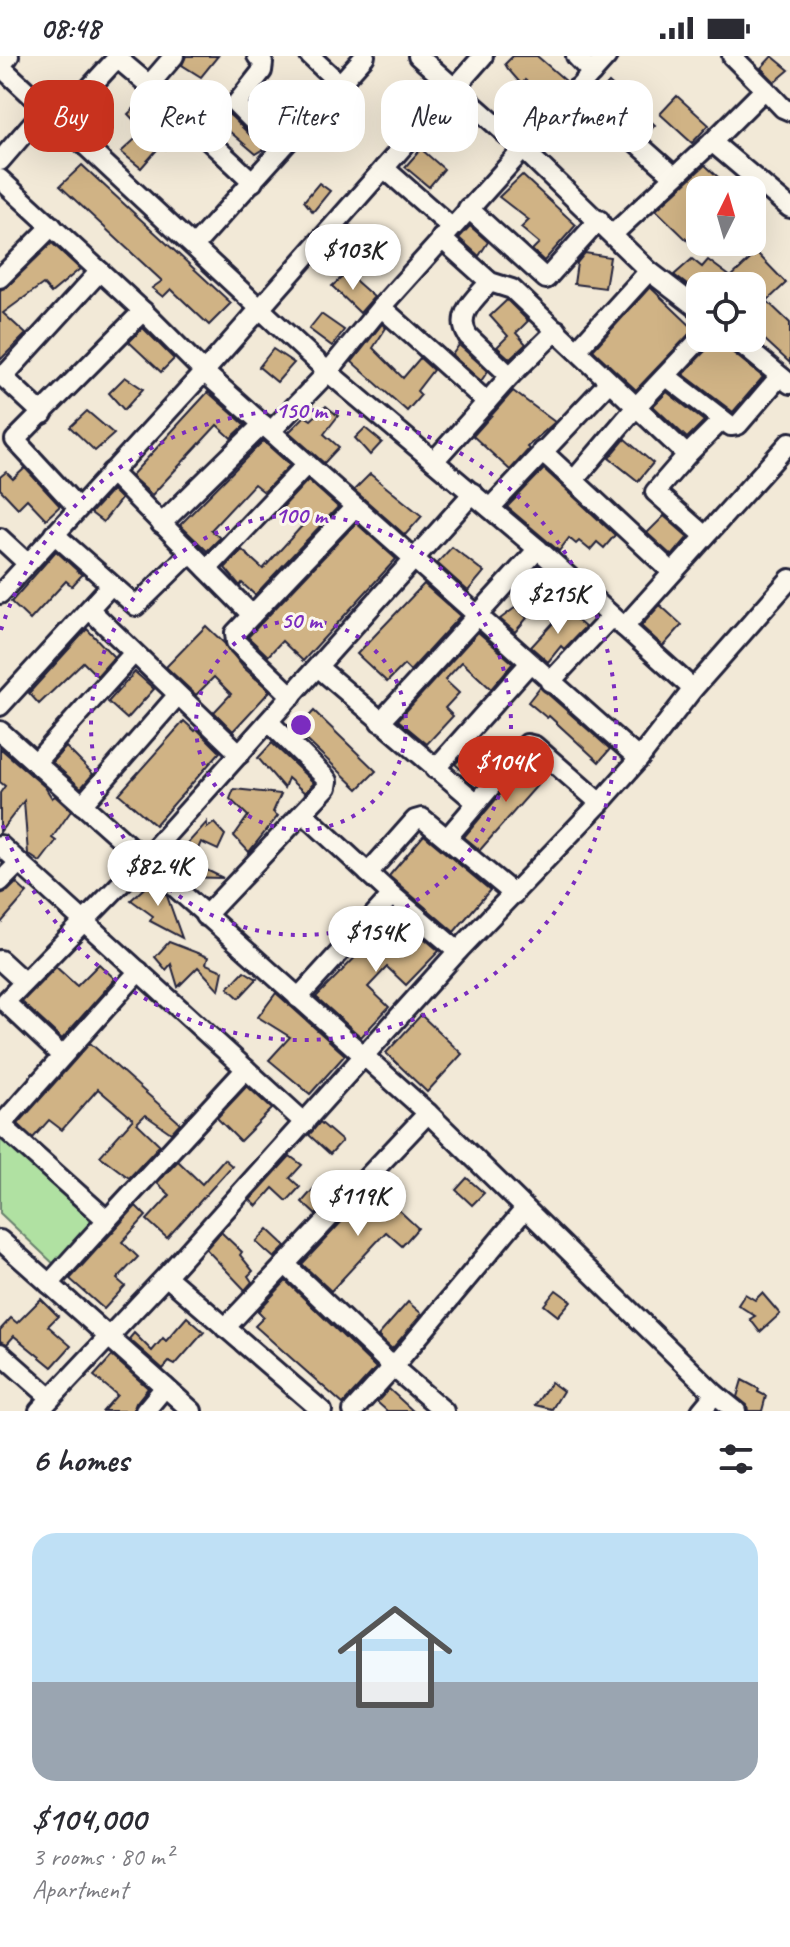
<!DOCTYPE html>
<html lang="en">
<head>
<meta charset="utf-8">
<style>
  :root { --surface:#fff; --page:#f2f2f3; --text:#2b2b33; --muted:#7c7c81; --line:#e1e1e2; --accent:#c8321e }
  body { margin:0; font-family:Caveat,sans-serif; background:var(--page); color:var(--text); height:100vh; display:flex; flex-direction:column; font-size:30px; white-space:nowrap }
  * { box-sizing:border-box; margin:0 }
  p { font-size:26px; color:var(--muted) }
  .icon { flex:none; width:44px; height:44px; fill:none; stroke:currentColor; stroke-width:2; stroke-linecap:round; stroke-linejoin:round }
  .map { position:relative; height:1355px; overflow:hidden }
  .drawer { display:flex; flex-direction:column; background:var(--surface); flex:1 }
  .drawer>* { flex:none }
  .top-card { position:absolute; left:24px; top:24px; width:742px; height:72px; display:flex; gap:16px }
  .needle { width:52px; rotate:5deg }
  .tools { position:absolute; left:686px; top:120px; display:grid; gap:16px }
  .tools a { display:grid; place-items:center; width:80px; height:80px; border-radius:16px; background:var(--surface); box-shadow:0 8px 32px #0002; font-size:40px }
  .price { position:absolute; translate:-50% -68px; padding:0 18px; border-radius:28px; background:#fff; color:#222; font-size:26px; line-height:52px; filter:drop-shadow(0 2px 4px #0008) }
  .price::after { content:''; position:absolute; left:50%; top:48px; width:24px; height:18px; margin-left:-12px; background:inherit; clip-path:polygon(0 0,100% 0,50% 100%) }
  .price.active { background:var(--accent); color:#fff }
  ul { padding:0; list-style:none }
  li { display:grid; align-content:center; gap:16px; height:424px; padding:0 32px }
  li+li { border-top:2px solid var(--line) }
  li span { display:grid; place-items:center; height:248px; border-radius:24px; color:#555 }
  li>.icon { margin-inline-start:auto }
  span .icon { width:144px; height:144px; fill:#fffc; stroke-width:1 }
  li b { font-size:34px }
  h2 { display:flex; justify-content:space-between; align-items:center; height:96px; padding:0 32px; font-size:34px }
  .tag { padding:0 28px; border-radius:24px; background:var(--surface); box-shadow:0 8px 32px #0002; font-size:28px; line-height:72px }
  .tag.active { background:var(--accent); color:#fff }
  .status { display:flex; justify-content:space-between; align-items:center; height:56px; padding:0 40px; background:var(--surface); direction:ltr }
  .status svg { height:22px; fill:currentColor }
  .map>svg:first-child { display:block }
  .green { fill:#b0e1a2; stroke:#69826e; stroke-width:2 }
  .building { fill:#d0b385; stroke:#22223b; stroke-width:2 }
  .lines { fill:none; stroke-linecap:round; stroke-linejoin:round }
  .minor-casing { stroke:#22223b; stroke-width:24 }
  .minor { stroke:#fbf7ec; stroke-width:18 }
  .ring { fill:none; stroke:#7b2cbf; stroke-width:4; stroke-dasharray:4 8 }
  .centre { fill:#7b2cbf; stroke:#fbf7ec; stroke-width:4 }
  .ring-label { font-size:24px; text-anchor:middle; font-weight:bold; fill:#7b2cbf; stroke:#fbf7ec; stroke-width:6; stroke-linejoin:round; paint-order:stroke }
</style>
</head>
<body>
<div class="status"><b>08:48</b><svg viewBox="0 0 49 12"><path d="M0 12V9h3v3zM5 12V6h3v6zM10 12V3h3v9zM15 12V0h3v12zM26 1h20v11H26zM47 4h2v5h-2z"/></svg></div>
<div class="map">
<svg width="790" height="1355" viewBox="0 0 790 1355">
  <rect width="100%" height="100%" fill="#f2e9d7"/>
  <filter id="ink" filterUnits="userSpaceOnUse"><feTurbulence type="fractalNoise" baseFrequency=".0125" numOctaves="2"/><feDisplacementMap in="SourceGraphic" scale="16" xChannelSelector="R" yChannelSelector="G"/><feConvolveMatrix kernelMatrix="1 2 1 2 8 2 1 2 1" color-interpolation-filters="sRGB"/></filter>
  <g filter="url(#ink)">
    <!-- green -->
    <path class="green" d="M 0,1079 L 96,1170 L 57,1211 L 0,1157 Z"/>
    <!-- building -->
    <g class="building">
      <path d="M 186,0 L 218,0 L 201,21 L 182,9 Z"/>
      <path d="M 513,0 L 537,0 L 566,25 L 549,44 L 525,24 L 522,29 L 508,13 L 505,8 Z"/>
      <path d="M 772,0 L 789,14 L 775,26 L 761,12 Z"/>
      <path d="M 609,27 L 655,69 L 646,79 L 599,38 Z"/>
      <path d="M 197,32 L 233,62 L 264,93 L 256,98 L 209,58 L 203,63 L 185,46 Z"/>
      <path d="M 677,40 L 709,69 L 692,87 L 660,58 Z"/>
      <path d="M 145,42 L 183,79 L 166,93 L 162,88 L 141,112 L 121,96 L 144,75 L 128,58 Z"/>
      <path d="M 421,93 L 444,113 L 429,131 L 405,111 Z"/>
      <path d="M 82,109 L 231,247 L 209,269 L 171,233 L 163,241 L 152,232 L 162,225 L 60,130 Z"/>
      <path d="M 705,109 L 732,134 L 700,134 L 700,178 L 690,187 L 656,154 Z"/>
      <path d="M 522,119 L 576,169 L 544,205 L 532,194 L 539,187 L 521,172 L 529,164 L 499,141 Z"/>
      <path d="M 319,127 L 330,135 L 313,156 L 304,145 Z"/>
      <path d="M 351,170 L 372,188 L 355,206 L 335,188 Z"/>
      <path d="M 470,170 L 488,186 L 479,200 L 459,182 Z"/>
      <path d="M 52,187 L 80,213 L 51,237 L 43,228 L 3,257 L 26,278 L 0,304 L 0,234 L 8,230 Z"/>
      <path d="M 585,197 L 610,201 L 605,232 L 574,228 L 577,207 Z"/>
      <path d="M 757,197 L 786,227 L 767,245 L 790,267 L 790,307 L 752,272 L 752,230 L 701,229 L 695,235 L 674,219 L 692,203 L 702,211 L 708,204 L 731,221 Z"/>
      <path d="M 347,217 L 374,241 L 360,257 L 332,230 Z"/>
      <path d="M 650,231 L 694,273 L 636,334 L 593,294 Z"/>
      <path d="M 507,244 L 528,265 L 516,277 L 526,288 L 510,303 L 497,291 L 508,280 L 490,260 Z"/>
      <path d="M 321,258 L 344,274 L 332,290 L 309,273 Z"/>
      <path d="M 382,268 L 386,272 L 373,292 L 403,322 L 420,302 L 433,314 L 417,335 L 421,339 L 407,355 L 352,306 Z"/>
      <path d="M 143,272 L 174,303 L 161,316 L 129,286 Z"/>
      <path d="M 713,282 L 721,282 L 726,291 L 763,321 L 733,356 L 683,318 L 710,290 Z"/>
      <path d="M 459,289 L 488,315 L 481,325 L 452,299 Z"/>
      <path d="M 273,293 L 294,307 L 277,326 L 259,311 Z"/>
      <path d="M 125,321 L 143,333 L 124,354 L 109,337 Z"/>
      <path d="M 513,335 L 555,366 L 527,391 L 529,393 L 510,414 L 473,380 Z"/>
      <path d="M 208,336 L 245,369 L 231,382 L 217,369 L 152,439 L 131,420 Z"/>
      <path d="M 667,336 L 704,365 L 687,382 L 653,350 Z"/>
      <path d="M 326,350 L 338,360 L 324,378 L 339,391 L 324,407 L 289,376 L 305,360 L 311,364 Z"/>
      <path d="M 87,355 L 114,378 L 95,395 L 70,371 Z"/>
      <path d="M 365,372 L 382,386 L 370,399 L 355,382 Z"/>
      <path d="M 625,383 L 653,407 L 638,425 L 609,402 Z"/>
      <path d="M 263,385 L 290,409 L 264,436 L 254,428 L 211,474 L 220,482 L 207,495 L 180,469 Z"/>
      <path d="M 25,412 L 60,450 L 46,463 L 27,443 L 18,452 L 0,433 L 0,421 L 6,416 L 13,423 Z"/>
      <path d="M 544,413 L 615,479 L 604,492 L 597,486 L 590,494 L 579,485 L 576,488 L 569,482 L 559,495 L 507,451 Z"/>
      <path d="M 370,418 L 422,460 L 405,479 L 354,434 Z"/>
      <path d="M 308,424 L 338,451 L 255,539 L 242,527 L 240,530 L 225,512 L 242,494 L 263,513 L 302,470 L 282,452 Z"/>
      <path d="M 112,434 L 121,443 L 103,466 L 91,457 Z"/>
      <path d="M 664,460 L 688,481 L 672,500 L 647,477 Z"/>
      <path d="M 356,467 L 396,503 L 303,605 L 282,585 L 268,600 L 248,581 Z"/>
      <path d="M 452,491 L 484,516 L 468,535 L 437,507 Z"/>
      <path d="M 56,495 L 82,519 L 72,530 L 66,525 L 30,564 L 11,546 Z"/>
      <path d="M 424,528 L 460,560 L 410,615 L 404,609 L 387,626 L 357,598 Z"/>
      <path d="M 660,549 L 682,569 L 663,590 L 641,570 Z"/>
      <path d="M 516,551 L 527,562 L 515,576 L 500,563 Z"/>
      <path d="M 565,554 L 585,571 L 564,593 L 561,590 L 548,606 L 531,591 Z"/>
      <path d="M 206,570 L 224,587 L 243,611 L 270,635 L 233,675 L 214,656 L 231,638 L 214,621 L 196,639 L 166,611 Z"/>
      <path d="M 87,573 L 114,601 L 97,620 L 83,606 L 39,648 L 29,637 Z"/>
      <path d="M 478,576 L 513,607 L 491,633 L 462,606 L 445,624 L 459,637 L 445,652 L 453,660 L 427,688 L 398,664 Z"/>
      <path d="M 135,616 L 154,633 L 127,663 L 108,646 Z"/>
      <path d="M 540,631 L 610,693 L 599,706 L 549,660 L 547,662 L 528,646 Z"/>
      <path d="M 314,655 L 376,715 L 358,733 L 296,674 Z"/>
      <path d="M 184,665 L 195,675 L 197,673 L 220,696 L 155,769 L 119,738 Z"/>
      <path d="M 477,685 L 485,692 L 467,719 L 455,708 Z"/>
      <path d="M 272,687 L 314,727 L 305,737 L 288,722 L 284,732 L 258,702 Z"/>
      <path d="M 66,691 L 93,718 L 81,732 L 52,706 Z"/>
      <path d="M 0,692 L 45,731 L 52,742 L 55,740 L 71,755 L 52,782 L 56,785 L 40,806 L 28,798 L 24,745 L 0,776 L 0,737 L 5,730 L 0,726 Z"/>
      <path d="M 531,702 L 548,717 L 480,794 L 464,781 Z"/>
      <path d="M 234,733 L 281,738 L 273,756 L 278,760 L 249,796 L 234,780 L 248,760 L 230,743 Z"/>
      <path d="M 207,766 L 207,772 L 214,767 L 225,779 L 218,794 L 201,786 L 192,807 L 223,822 L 182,821 L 168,809 Z"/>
      <path d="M 424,779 L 490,834 L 454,876 L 389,820 Z"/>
      <path d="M 151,826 L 167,840 L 182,882 L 150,865 L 153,860 L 131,844 Z"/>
      <path d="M 16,827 L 27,837 L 0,868 L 0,838 L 8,835 Z"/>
      <path d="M 397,859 L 439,895 L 406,929 L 387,911 L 368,931 L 389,951 L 361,981 L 316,941 Z"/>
      <path d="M 169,886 L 208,901 L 206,908 L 223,915 L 219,934 L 198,911 L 178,931 L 171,908 L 166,914 L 155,901 Z"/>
      <path d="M 99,908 L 115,923 L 62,983 L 22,946 L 56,911 L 77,930 Z"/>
      <path d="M 244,915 L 257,923 L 239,942 L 228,932 Z"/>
      <path d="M 276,937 L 345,999 L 310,1038 L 269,1004 L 290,981 L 258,961 Z"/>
      <path d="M 421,959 L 462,998 L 427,1036 L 386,997 Z"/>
      <path d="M 90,987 L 180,1067 L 171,1077 L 145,1059 L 137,1067 L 160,1089 L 129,1122 L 100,1100 L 133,1063 L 98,1033 L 62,1074 L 49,1064 L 33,1082 L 18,1068 Z"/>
      <path d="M 247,1030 L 272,1053 L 240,1085 L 217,1062 Z"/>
      <path d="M 320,1066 L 342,1085 L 330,1098 L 309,1079 Z"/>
      <path d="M 290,1100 L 302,1109 L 290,1122 L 300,1131 L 287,1145 L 273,1132 L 257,1150 L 250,1144 Z"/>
      <path d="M 224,1103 L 232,1110 L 167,1182 L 147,1164 L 170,1139 L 157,1127 L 178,1105 L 202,1128 Z"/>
      <path d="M 467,1122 L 484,1137 L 472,1149 L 456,1134 Z"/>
      <path d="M 344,1129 L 316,1159 L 302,1146 L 316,1130 L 327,1141 Z"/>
      <path d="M 374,1131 L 418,1172 L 402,1190 L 386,1176 L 331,1235 L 302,1208 Z"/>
      <path d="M 136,1150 L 146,1160 L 122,1186 L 138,1201 L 117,1223 L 125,1230 L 104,1253 L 70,1223 Z"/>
      <path d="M 268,1173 L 286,1190 L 274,1202 L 256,1186 Z"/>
      <path d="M 221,1176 L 242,1196 L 240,1199 L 253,1215 L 248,1220 L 252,1226 L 245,1234 L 206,1193 Z"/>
      <path d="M 286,1225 L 376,1312 L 343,1348 L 255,1270 L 264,1261 L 258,1255 Z"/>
      <path d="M 556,1234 L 571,1245 L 558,1260 L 544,1249 Z"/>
      <path d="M 762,1237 L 780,1258 L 760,1276 L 750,1263 L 755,1260 L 738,1249 L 745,1238 L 755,1244 Z"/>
      <path d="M 41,1243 L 58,1260 L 48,1270 L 71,1290 L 52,1311 L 14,1280 L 7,1288 L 0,1285 L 0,1274 L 11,1262 L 17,1267 Z"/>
      <path d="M 408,1246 L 422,1258 L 392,1293 L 378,1280 Z"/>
      <path d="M 187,1261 L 204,1276 L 175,1309 L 169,1306 L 163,1313 L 129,1283 L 134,1277 L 152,1295 L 163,1282 L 166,1285 Z"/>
      <path d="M 112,1300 L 148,1332 L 136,1347 L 133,1355 L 103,1355 L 117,1339 L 94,1320 Z"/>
      <path d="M 742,1324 L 759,1333 L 758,1336 L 766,1340 L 762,1355 L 748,1355 L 747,1349 L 737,1341 Z"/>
      <path d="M 551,1326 L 563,1335 L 552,1353 L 535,1349 Z"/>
      <path d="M 389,1333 L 413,1355 L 387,1355 L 377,1346 Z"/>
    </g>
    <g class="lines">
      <!-- minor casing -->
      <g class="minor-casing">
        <g id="minor">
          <path d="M 9,0 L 0,10 L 328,316 L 538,493 L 693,633"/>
          <path d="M 174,0 L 149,29 L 253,126"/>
          <path d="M 257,0 L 263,7 L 262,15 L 236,48 L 281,93"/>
          <path d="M 310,0 L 340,28"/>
          <path d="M 418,0 L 522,92 L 649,215 L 700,254"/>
          <path d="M 576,0 L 592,17"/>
          <path d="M 576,33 L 674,120"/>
          <path d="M 765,33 L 783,52 L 790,55"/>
          <path d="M 59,65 L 117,2 L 149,29"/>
          <path d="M 712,86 L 765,33 L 732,0"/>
          <path d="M 0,105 L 45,53"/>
          <path d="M 384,112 L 451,171"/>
          <path d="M 0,123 L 143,255 L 204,316 L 639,703"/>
          <path d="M 468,152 L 546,223 L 599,164"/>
          <path d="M 613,178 L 712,86 L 790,152"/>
          <path d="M 441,182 L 490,226 L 512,233 L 687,399 L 655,436 L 705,480"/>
          <path d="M 194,190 L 365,0"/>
          <path d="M 0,222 L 52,170"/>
          <path d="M 490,226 C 476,242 454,258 468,280 L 510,320"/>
          <path d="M 381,251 L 487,346"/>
          <path d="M 734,282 L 790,328"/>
          <path d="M 577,294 L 649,215"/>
          <path d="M 0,318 L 43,358"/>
          <path d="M 666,320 L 731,370 L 738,369 L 780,320"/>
          <path d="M 3,321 L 100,215"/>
          <path d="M 271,375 L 328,316 L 381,251 L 607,0"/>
          <path d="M 542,395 L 671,515"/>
          <path d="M 687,399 L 721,365"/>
          <path d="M 434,405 L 510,320 L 557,274"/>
          <path d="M 111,416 L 252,559"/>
          <path d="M 574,424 L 636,351 L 701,282"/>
          <path d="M 78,452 L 15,384 L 143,255"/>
          <path d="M 490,452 L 609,326"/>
          <path d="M 161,468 L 263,368"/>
          <path d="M 54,478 L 136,550 L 190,497"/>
          <path d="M 0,482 L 27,507"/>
          <path d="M 207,513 L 307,408"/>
          <path d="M 0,538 L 204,316 L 483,0"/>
          <path d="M 90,554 L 240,698"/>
          <path d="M 624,571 L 790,386"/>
          <path d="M 319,612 L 477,747"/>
          <path d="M 550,626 L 611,561"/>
          <path d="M 292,640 L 236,586 L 235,577 L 355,451"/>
          <path d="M 0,650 L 111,529"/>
          <path d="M 380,666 L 538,493"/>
          <path d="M 0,675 L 428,1057 L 715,1338 L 736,1355"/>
          <path d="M 35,707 L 133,598"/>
          <path d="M 435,713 L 529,608"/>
          <path d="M 82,749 L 177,640"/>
          <path d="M 303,757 L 392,839 L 458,895"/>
          <path d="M 448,781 L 527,688 L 535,690 L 600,747"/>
          <path d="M 0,789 L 305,1067"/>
          <path d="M 368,817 L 415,764 L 422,762 L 514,838"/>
          <path d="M 0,826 L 19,807"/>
          <path d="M 205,860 L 327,731 L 328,725 L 325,721 L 269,666"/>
          <path d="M 0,904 L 24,926"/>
          <path d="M 298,942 L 392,839"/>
          <path d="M 62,1000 L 7,948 L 6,945 L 143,805 L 473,437"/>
          <path d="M 0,1068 L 107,1164 L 49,1228"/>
          <path d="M 1,1069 L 139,915"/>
          <path d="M 107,1164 L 246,1013"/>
          <path d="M 0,1184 L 192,1355"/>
          <path d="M 285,1208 L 393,1311 L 353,1355"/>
          <path d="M 166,1220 L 322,1355"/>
          <path d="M 225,1272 L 428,1057"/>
          <path d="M 0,1297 L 51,1342"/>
          <path d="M 39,1355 L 166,1220 L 458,895 L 600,747 L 639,703 L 693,633 L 790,523"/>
          <path d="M 145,1355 L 165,1331"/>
          <path d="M 444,1355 L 393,1311 L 525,1153"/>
          <path d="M 701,1355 L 715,1338"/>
        </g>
      </g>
      <!-- minor -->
      <use href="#minor" class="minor"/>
    </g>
  </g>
  <!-- distance rings -->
  <g class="ring">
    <circle cx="301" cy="669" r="105"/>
    <circle cx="301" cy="669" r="210"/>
    <path d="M1 574A315 315 0 1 1 1 764"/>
  </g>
  <circle cx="301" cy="669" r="12" class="centre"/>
  <g class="ring-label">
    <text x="301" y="362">150 m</text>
    <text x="301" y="467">100 m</text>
    <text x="301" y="572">50 m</text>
  </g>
</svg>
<div class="tools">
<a><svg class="needle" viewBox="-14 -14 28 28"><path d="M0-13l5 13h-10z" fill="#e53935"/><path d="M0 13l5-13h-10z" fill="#7c7c81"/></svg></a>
<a><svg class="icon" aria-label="locate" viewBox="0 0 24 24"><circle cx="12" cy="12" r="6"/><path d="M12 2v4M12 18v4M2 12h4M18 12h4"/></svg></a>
</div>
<b class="price" style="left:353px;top:236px">$103K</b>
<b class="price" style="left:558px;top:580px">$215K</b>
<b class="price active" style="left:506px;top:748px">$104K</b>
<b class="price" style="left:158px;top:852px">$82.4K</b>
<b class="price" style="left:376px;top:918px">$154K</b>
<b class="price" style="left:358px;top:1182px">$119K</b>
<div class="top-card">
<a class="tag active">Buy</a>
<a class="tag">Rent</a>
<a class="tag">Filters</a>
<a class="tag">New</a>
<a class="tag">Apartment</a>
</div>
</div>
<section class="drawer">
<h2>6 homes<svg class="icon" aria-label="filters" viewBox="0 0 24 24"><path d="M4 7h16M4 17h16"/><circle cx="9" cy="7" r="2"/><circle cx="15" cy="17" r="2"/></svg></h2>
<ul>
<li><span style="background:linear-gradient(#bfe0f5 60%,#9aa5b1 0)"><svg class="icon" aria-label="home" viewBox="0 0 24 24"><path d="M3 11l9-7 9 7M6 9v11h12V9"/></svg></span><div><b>$104,000</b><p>3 rooms · 80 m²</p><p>Apartment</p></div></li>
</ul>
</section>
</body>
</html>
